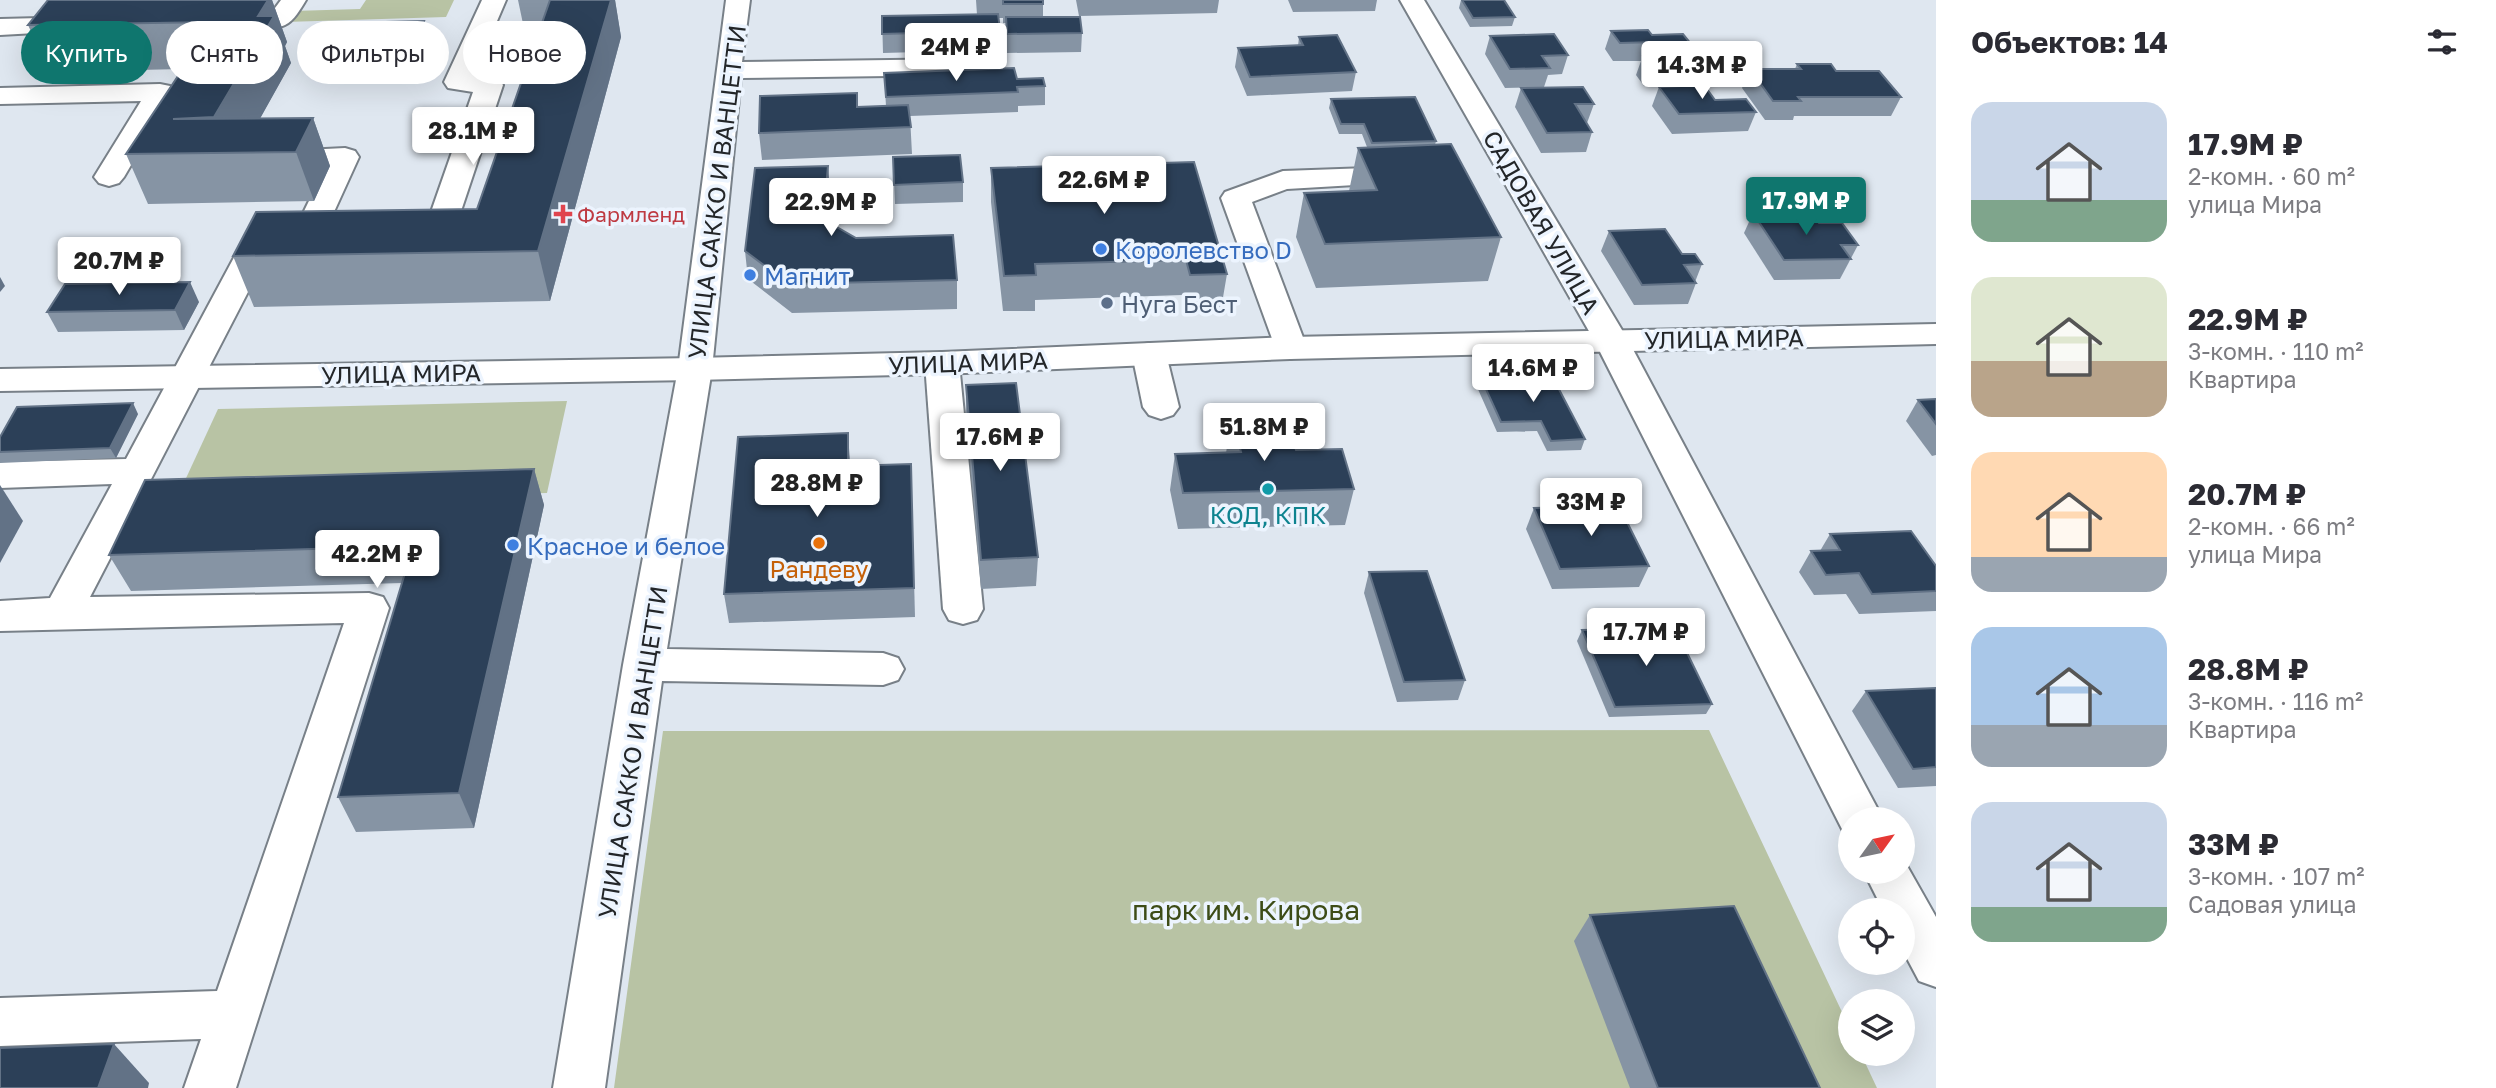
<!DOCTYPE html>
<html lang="ru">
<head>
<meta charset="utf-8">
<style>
  :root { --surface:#fff; --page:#f7f7f7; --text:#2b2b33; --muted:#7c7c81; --accent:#0f766e }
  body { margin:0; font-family:"Golos Text",sans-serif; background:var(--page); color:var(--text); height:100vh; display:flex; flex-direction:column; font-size:26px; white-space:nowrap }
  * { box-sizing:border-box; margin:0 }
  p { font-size:23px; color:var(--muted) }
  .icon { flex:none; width:38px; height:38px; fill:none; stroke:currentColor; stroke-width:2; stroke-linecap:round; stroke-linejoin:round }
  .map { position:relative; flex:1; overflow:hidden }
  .sheet { display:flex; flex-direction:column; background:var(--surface); width:560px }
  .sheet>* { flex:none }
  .top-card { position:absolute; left:21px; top:21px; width:665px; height:63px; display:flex; gap:14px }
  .needle { width:46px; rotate:57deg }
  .controls { position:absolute; left:1838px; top:807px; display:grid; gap:14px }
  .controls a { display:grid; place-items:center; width:77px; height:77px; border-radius:50%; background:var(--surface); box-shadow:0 7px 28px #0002; font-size:35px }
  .price { position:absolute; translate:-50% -60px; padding:0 16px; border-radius:7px; background:#fff; color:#222; font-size:23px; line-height:46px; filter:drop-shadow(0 2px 4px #0008) }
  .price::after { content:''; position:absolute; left:50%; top:42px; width:21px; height:16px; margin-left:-10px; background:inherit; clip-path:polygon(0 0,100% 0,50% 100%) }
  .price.selected { background:var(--accent); color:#fff }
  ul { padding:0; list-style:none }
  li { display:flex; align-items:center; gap:21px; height:175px; padding:0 35px }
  li span { display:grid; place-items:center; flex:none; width:196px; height:140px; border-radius:21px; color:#555 }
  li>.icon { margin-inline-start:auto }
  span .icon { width:84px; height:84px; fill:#fffc; stroke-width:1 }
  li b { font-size:30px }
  h2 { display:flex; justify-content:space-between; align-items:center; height:84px; padding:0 35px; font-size:30px }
  .tag { padding:0 24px; border-radius:32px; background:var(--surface); box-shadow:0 7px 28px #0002; font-size:24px; line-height:63px }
  .tag.selected { background:var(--accent); color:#fff }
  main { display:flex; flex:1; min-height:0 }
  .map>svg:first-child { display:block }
  .green { fill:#b8c3a4 }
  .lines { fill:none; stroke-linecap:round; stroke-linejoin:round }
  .minor-casing { stroke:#788088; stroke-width:4 }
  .major-casing { stroke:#788088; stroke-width:4 }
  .minor { fill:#fff; fill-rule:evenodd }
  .major { fill:#fff; fill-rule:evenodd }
  .wall { fill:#8694a4 }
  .shaded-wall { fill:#627286 }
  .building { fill:#2c4058; stroke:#627286; stroke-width:2 }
  .health-dot { fill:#e0444e; stroke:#ecf4fe; stroke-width:2.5 }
  .shop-dot { fill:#3f7fe0; stroke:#ecf4fe; stroke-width:2.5 }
  .service-dot { fill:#5c6f8a; stroke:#ecf4fe; stroke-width:2.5 }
  .culture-dot { fill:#0f9aa8; stroke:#ecf4fe; stroke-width:2.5 }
  .food-dot { fill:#e8710a; stroke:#ecf4fe; stroke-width:2.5 }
  .labels { text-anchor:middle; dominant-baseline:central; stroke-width:7; stroke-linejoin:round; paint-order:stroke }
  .far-health-label { font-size:21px; fill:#be3a42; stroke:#ecf4fe; text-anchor:start }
  .street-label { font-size:24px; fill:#232629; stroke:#ecf4fe }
  .shop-label { font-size:24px; fill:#366cbe; stroke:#ecf4fe; text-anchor:start }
  .service-label { font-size:24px; fill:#4e5e75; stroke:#ecf4fe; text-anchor:start }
  .culture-label { font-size:24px; fill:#0d838f; stroke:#ecf4fe }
  .food-label { font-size:24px; fill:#c56008; stroke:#ecf4fe }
  .near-park-label { font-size:28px; fill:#3d4c17; stroke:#ecf4fe }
</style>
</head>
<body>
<main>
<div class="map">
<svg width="1936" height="1088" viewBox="0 0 1936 1088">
  <rect width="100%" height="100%" fill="#dfe7f0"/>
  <!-- green -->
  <g class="green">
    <path d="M 366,0 L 454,0 L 446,17 L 285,22 L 293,11 L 360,9 Z"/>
    <path d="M 567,401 L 547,493 L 175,502 L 218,409 Z"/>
    <path d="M 1709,730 L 1850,1029 L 1850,1054 L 1861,1054 L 1877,1088 L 614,1088 L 663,731 Z"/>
  </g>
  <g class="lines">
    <!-- minor casing -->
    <g class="minor-casing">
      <g id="minor">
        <path d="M 281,0 L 306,0 C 301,8 294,21 285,25 C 273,31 232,30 219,26 L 215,21 L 219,16 L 272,12 Z"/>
        <path d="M 482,0 L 506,0 L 474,75 L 499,79 L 503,85 L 451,241 L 447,248 C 433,251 419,252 405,249 L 401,242 L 405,235 L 424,232 L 473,92 L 448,88 L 444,82 Z"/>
        <path d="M 726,0 L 750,0 L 742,62 L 963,59 L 972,61 L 976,67 L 972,73 L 963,75 L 741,78 L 712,369 L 667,649 L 883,653 L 898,658 L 904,669 L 898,680 L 883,685 L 662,681 L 605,1088 L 553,1088 L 623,665 L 678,369 Z"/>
        <path d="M 1400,0 L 1424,0 L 1628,340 L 1883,819 L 1850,819 L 1850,835 L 1844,833 L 1594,340 Z"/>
        <path d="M 81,17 L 90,20 L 94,25 L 90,30 L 0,35 L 0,19 Z"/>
        <path d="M 160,84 L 170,86 L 174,92 L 124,177 L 119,183 L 109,186 L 99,183 L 94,177 L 141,101 L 0,104 L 0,88 Z"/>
        <path d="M 345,148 L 355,151 L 359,157 L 318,247 L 313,254 L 302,256 L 290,252 L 287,256 L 265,259 L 90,597 L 369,593 L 383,597 L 389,608 L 236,1088 L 184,1088 L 201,1039 L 0,1046 L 0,998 L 217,991 L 344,623 L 0,631 L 0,601 L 50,598 L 112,484 L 0,488 L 0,462 L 126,459 L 238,250 L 243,243 C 258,240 274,238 288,244 L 326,166 L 275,167 L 265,164 L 261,158 L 265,152 Z"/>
        <path d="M 1396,167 L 1406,170 L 1411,176 L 1406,182 L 1287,189 L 1252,202 L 1307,348 L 1302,355 L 1290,359 L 1278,355 L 1221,198 L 1225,192 L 1283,171 Z"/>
        <path d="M 1149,343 L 1161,346 L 1166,354 L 1179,407 L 1173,415 L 1161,419 L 1149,415 L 1143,407 L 1132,354 L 1137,346 Z"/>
        <path d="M 942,352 L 954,355 L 959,363 L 983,609 L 977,620 L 963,624 L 949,620 L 943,609 L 925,363 L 930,355 Z"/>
        <path d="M 1902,857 L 1936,917 L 1936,987 L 1919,981 L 1902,949 L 1902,910 L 1883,910 L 1864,872 L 1902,872 Z"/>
      </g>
    </g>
    <!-- major casing -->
    <g class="major-casing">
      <path id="major" d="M 1936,324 L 1936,344 L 1290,359 L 942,374 L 695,380 L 0,391 L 0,369 L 695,358 L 942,352 L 1290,337 Z"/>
    </g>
    <!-- minor -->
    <use href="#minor" class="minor"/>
    <!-- major -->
    <use href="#major" class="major"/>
  </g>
  <!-- wall -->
  <g class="wall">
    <path d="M 48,0 L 272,0 L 287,42 L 285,46 L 291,63 L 260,118 L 313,118 L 330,166 L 314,201 L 148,204 L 126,154 L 182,69 L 50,72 L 28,25 Z"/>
    <path d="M 518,0 L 615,0 L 621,37 L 550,301 L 254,307 L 233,256 L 477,209 L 537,38 L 526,38 Z"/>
    <path d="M 976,0 L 1043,0 L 1043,17 L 1082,33 L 1081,52 L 1007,53 L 1006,23 L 1003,23 L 1003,18 L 998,18 L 1001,38 L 1001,57 L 954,58 L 953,51 L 883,53 L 882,16 L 977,15 Z"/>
    <path d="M 1076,0 L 1219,0 L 1217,13 L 1079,16 Z"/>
    <path d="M 1288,0 L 1377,0 L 1375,11 L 1293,12 Z"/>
    <path d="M 1461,0 L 1504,0 L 1515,17 L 1512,26 L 1470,27 L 1459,8 Z"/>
    <path d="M 427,31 L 419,49 L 379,50 L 377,40 Z"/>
    <path d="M 1611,31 L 1652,35 L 1708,65 L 1700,84 L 1644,86 L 1636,75 L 1641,61 L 1613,61 L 1605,49 Z"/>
    <path d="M 1490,36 L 1568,55 L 1562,74 L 1548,75 L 1544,87 L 1505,88 L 1485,54 Z"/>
    <path d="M 1299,37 L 1356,72 L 1352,91 L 1247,96 L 1235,67 L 1238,48 L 1298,46 Z"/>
    <path d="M 1797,64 L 1836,71 L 1901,97 L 1891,116 L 1794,116 L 1793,120 L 1765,120 L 1742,88 L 1750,69 L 1795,69 Z"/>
    <path d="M 884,73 L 1017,79 L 1045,86 L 1045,105 L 1018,106 L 1018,112 L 910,116 L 912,154 L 762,160 L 759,133 L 857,107 L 886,106 Z"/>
    <path d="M 1659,87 L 1715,100 L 1756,112 L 1748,131 L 1672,134 L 1652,106 Z"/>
    <path d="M 1521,88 L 1594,104 L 1587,123 L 1586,123 L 1592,132 L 1586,152 L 1541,153 L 1515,107 Z"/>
    <path d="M 1331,99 L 1436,141 L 1435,145 L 1501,237 L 1488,281 L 1316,288 L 1296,237 L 1304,193 L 1349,191 L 1358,148 L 1367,147 L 1362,134 L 1339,134 L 1329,108 Z"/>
    <path d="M 893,157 L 963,182 L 963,202 L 895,204 Z"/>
    <path d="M 828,166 L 830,194 L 827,222 L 856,238 L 957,280 L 957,309 L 792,313 L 748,279 L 745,251 Z"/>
    <path d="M 991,168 L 1227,274 L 1221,309 L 1186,310 L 1182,295 L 1035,300 L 1035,311 L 1003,311 L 991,202 Z"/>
    <path d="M 1753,213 L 1819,223 L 1858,245 L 1840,279 L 1774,280 L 1744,233 Z"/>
    <path d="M 1609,231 L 1682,254 L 1702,264 L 1695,282 L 1696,283 L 1688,304 L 1634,305 L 1601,251 Z"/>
    <path d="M 199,302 L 184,330 L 58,332 L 47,312 Z"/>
    <path d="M 1480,376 L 1585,439 L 1581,450 L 1547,451 L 1537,431 L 1497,432 L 1477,387 Z"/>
    <path d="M 966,385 L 1038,557 L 1036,586 L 981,589 L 966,414 Z"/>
    <path d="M 1936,399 L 1936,455 L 1932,456 L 1906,421 L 1918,400 Z"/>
    <path d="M 138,414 L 116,458 L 0,463 L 0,437 Z"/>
    <path d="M 1232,416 L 1296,450 L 1354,489 L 1345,525 L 1178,529 L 1170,490 L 1175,454 L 1226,453 Z"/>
    <path d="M 911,464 L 915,617 L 729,623 L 724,594 L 850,465 Z"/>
    <path d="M 534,469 L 544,505 L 474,828 L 356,832 L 338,797 L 402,583 L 131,591 L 109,555 Z"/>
    <path d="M 1534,508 L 1649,566 L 1639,587 L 1552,589 L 1526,529 Z"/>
    <path d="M 1830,534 L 1936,566 L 1936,611 L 1859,614 L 1846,594 L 1814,595 L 1799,572 L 1811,551 L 1820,551 Z"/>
    <path d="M 1369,572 L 1465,680 L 1458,700 L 1397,702 L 1364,593 Z"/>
    <path d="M 1582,630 L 1712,704 L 1706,714 L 1609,717 L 1577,641 Z"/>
    <path d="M 1936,688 L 1936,786 L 1898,788 L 1852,711 L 1866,691 Z"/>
    <path d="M 1590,915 L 1820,1088 L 1630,1088 L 1574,941 Z"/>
  </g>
  <!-- shaded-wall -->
  <g class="shaded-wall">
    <path d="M 268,0 L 272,0 L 287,42 L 285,46 L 291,63 L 241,153 L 229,153 L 214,117 L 258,16 Z"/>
    <path d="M 611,0 L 615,0 L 621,37 L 550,301 L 538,251 Z"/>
    <path d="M 424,21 L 427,31 L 419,49 L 416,39 Z"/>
    <path d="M 313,118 L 330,166 L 314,201 L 296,152 Z"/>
    <path d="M 828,166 L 830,194 L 825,247 L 823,219 Z"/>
    <path d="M 0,277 L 5,286 L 0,292 Z"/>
    <path d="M 190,282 L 199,302 L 184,330 L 175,310 Z"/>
    <path d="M 133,403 L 138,414 L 116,458 L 110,448 Z"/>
    <path d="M 848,433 L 850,463 L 851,495 L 848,466 Z"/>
    <path d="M 534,469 L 544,505 L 474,828 L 459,793 Z"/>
    <path d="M 0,485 L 23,521 L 0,563 Z"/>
    <path d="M 114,1044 L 149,1083 L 148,1088 L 98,1088 Z"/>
  </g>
  <!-- building -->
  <g class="building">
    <path d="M 48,0 L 268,0 L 258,16 L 274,16 L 214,117 L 173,119 L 313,118 L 296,152 L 126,154 L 214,22 L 28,25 Z"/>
    <path d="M 550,0 L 611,0 L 538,251 L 233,256 L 256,212 L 477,209 Z"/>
    <rect x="1003" y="0" width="40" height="4"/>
    <path d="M 1462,0 L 1504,0 L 1515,17 L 1473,18 Z"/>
    <path d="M 998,14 L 1001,38 L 954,39 L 953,32 L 882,34 L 882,16 Z"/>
    <path d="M 1006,17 L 1080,17 L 1082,33 L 1007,34 Z"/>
    <path d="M 424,21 L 416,39 L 377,40 L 386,22 Z"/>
    <path d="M 1648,30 L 1652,35 L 1683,34 L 1708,65 L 1651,67 L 1643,56 L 1668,56 L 1657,42 L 1620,43 L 1611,31 Z"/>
    <path d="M 1554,34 L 1568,55 L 1542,56 L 1550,68 L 1510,69 L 1490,36 Z"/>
    <path d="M 1337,35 L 1356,72 L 1250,77 L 1238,48 L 1303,45 L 1299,37 Z"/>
    <path d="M 1797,64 L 1831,64 L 1836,71 L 1879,71 L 1901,97 L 1798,97 L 1801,101 L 1773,101 L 1750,69 L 1801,69 Z"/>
    <path d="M 1014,68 L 1017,79 L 1043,78 L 1045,86 L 1017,87 L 1018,92 L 886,97 L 884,73 Z"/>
    <path d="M 1704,85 L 1715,100 L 1746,99 L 1756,112 L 1679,114 L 1659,87 Z"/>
    <path d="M 1583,87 L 1594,104 L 1575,104 L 1592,132 L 1547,133 L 1521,88 Z"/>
    <path d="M 857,93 L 857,107 L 908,105 L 911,127 L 759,133 L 760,96 Z"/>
    <path d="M 1415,97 L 1436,141 L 1372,143 L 1364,124 L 1341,124 L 1331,99 Z"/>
    <path d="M 1451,144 L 1501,237 L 1325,244 L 1304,193 L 1377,190 L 1358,148 Z"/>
    <path d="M 960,155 L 963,182 L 894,185 L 893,157 Z"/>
    <path d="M 1194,162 L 1227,274 L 1190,275 L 1186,260 L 1035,264 L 1036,275 L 1004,276 L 991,168 Z"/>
    <path d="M 828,166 L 823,219 L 856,238 L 953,235 L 957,280 L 789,284 L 745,251 L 755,168 Z"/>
    <path d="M 1753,213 L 1811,213 L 1819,223 L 1842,223 L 1858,245 L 1841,245 L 1851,259 L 1784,260 Z"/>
    <path d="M 1665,229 L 1682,254 L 1695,254 L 1702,264 L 1684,265 L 1696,283 L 1642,285 L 1609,231 Z"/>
    <path d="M 190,282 L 175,310 L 47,312 L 65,284 Z"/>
    <path d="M 1551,374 L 1585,439 L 1551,441 L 1541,421 L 1501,422 L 1480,376 Z"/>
    <path d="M 1016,383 L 1038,557 L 981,560 L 966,385 Z"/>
    <path d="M 1936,399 L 1936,424 L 1918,400 Z"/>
    <path d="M 133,403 L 110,448 L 0,452 L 0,437 L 17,407 Z"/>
    <path d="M 1286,415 L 1296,450 L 1342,449 L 1354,489 L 1183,493 L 1175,454 L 1241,452 L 1232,416 Z"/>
    <path d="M 848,433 L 848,466 L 911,464 L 914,588 L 724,594 L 738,437 Z"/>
    <path d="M 534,469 L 459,793 L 338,797 L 413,546 L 109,555 L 145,480 Z"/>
    <path d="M 1619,506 L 1649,566 L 1560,569 L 1534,508 Z"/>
    <path d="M 1911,531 L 1936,566 L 1936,591 L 1872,594 L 1859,573 L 1826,575 L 1811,551 L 1840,550 L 1830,534 Z"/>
    <path d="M 1427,571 L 1465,680 L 1404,682 L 1369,572 Z"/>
    <path d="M 1675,628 L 1712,704 L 1615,707 L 1582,630 Z"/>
    <path d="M 1936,688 L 1936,767 L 1913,769 L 1866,691 Z"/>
    <path d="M 1734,906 L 1820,1088 L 1658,1088 L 1590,915 Z"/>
    <path d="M 114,1044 L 98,1088 L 0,1088 L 0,1048 Z"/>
  </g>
  <!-- markers -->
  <path class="health-dot" d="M559.5 203.5h7v7h7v7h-7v7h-7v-7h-7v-7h7z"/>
  <g class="shop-dot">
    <circle cx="1101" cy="249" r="7"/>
    <circle cx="750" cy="275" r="7"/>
    <circle cx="513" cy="545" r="7"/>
  </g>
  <circle class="service-dot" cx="1107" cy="303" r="7"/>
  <circle class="culture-dot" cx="1268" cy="489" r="7"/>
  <circle class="food-dot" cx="819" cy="543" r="7"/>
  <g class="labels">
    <!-- far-health labels -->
    <g class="far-health-label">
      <text x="577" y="214">Фармленд</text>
    </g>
    <!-- street labels -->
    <g class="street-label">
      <text transform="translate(716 192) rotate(-83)">УЛИЦА САККО И ВАНЦЕТТИ</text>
      <text transform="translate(1542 222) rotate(60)">САДОВАЯ УЛИЦА</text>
      <text transform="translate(1724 338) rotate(-1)">УЛИЦА МИРА</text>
      <text transform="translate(968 362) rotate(-2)">УЛИЦА МИРА</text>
      <text transform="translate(401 373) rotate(-1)">УЛИЦА МИРА</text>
      <text transform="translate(632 752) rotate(-81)">УЛИЦА САККО И ВАНЦЕТТИ</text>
    </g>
    <!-- shop labels -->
    <g class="shop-label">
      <text x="1115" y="249">Королевство D</text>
      <text x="764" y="275">Магнит</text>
      <text x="527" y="545">Красное и белое</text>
    </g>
    <!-- service labels -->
    <g class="service-label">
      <text x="1121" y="303">Нуга Бест</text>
    </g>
    <!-- culture labels -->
    <g class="culture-label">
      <text x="1268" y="514">КОД, КПК</text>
    </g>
    <!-- food labels -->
    <g class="food-label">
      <text x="819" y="568">Рандеву</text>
    </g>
    <!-- near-park labels -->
    <g class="near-park-label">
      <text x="1246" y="909">парк им. Кирова</text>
    </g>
  </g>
</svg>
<div class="controls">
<a><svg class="needle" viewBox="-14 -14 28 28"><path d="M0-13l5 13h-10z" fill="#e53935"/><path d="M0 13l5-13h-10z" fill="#7c7c81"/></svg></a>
<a><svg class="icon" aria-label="locate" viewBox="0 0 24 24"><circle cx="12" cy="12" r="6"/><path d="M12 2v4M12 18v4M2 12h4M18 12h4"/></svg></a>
<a><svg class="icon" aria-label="layers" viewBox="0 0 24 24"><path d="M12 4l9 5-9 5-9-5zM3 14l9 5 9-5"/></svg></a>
</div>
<b class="price" style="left:956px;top:83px">24M ₽</b>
<b class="price" style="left:1702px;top:101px">14.3M ₽</b>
<b class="price" style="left:473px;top:167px">28.1M ₽</b>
<b class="price" style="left:1104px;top:216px">22.6M ₽</b>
<b class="price selected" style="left:1806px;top:237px">17.9M ₽</b>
<b class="price" style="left:831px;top:238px">22.9M ₽</b>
<b class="price" style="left:119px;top:297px">20.7M ₽</b>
<b class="price" style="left:1533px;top:404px">14.6M ₽</b>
<b class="price" style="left:1264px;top:463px">51.8M ₽</b>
<b class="price" style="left:1000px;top:473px">17.6M ₽</b>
<b class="price" style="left:817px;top:519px">28.8M ₽</b>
<b class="price" style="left:1591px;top:538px">33M ₽</b>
<b class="price" style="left:377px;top:590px">42.2M ₽</b>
<b class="price" style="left:1646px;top:668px">17.7M ₽</b>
<div class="top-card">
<a class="tag selected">Купить</a>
<a class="tag">Снять</a>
<a class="tag">Фильтры</a>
<a class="tag">Новое</a>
</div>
</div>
<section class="sheet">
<h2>Объектов: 14<svg class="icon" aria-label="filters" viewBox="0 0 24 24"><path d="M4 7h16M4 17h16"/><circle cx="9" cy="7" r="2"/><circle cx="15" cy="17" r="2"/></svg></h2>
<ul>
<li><span style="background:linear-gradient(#c9d6e8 70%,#7fa58c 0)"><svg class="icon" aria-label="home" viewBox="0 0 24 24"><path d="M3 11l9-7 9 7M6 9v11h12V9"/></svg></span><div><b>17.9M ₽</b><p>2-комн. · 60 m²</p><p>улица Мира</p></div></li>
<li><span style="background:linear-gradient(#dfe7d0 60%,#b9a48a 0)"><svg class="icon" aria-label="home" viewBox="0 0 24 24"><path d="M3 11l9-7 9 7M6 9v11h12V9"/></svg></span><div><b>22.9M ₽</b><p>3-комн. · 110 m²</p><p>Квартира</p></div></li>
<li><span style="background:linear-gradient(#ffd9b3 75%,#9aa5b1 0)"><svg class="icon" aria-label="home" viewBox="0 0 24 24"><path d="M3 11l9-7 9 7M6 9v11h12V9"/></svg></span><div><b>20.7M ₽</b><p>2-комн. · 66 m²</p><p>улица Мира</p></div></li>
<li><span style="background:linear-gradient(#a9c7e8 70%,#9aa5b1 0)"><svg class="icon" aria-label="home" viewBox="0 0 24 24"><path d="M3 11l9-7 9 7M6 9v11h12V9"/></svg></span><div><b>28.8M ₽</b><p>3-комн. · 116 m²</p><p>Квартира</p></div></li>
<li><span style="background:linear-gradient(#c9d6e8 75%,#7fa58c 0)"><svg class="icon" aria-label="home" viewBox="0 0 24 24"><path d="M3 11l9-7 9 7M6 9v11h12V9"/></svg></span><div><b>33M ₽</b><p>3-комн. · 107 m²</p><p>Садовая улица</p></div></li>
</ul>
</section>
</main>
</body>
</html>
